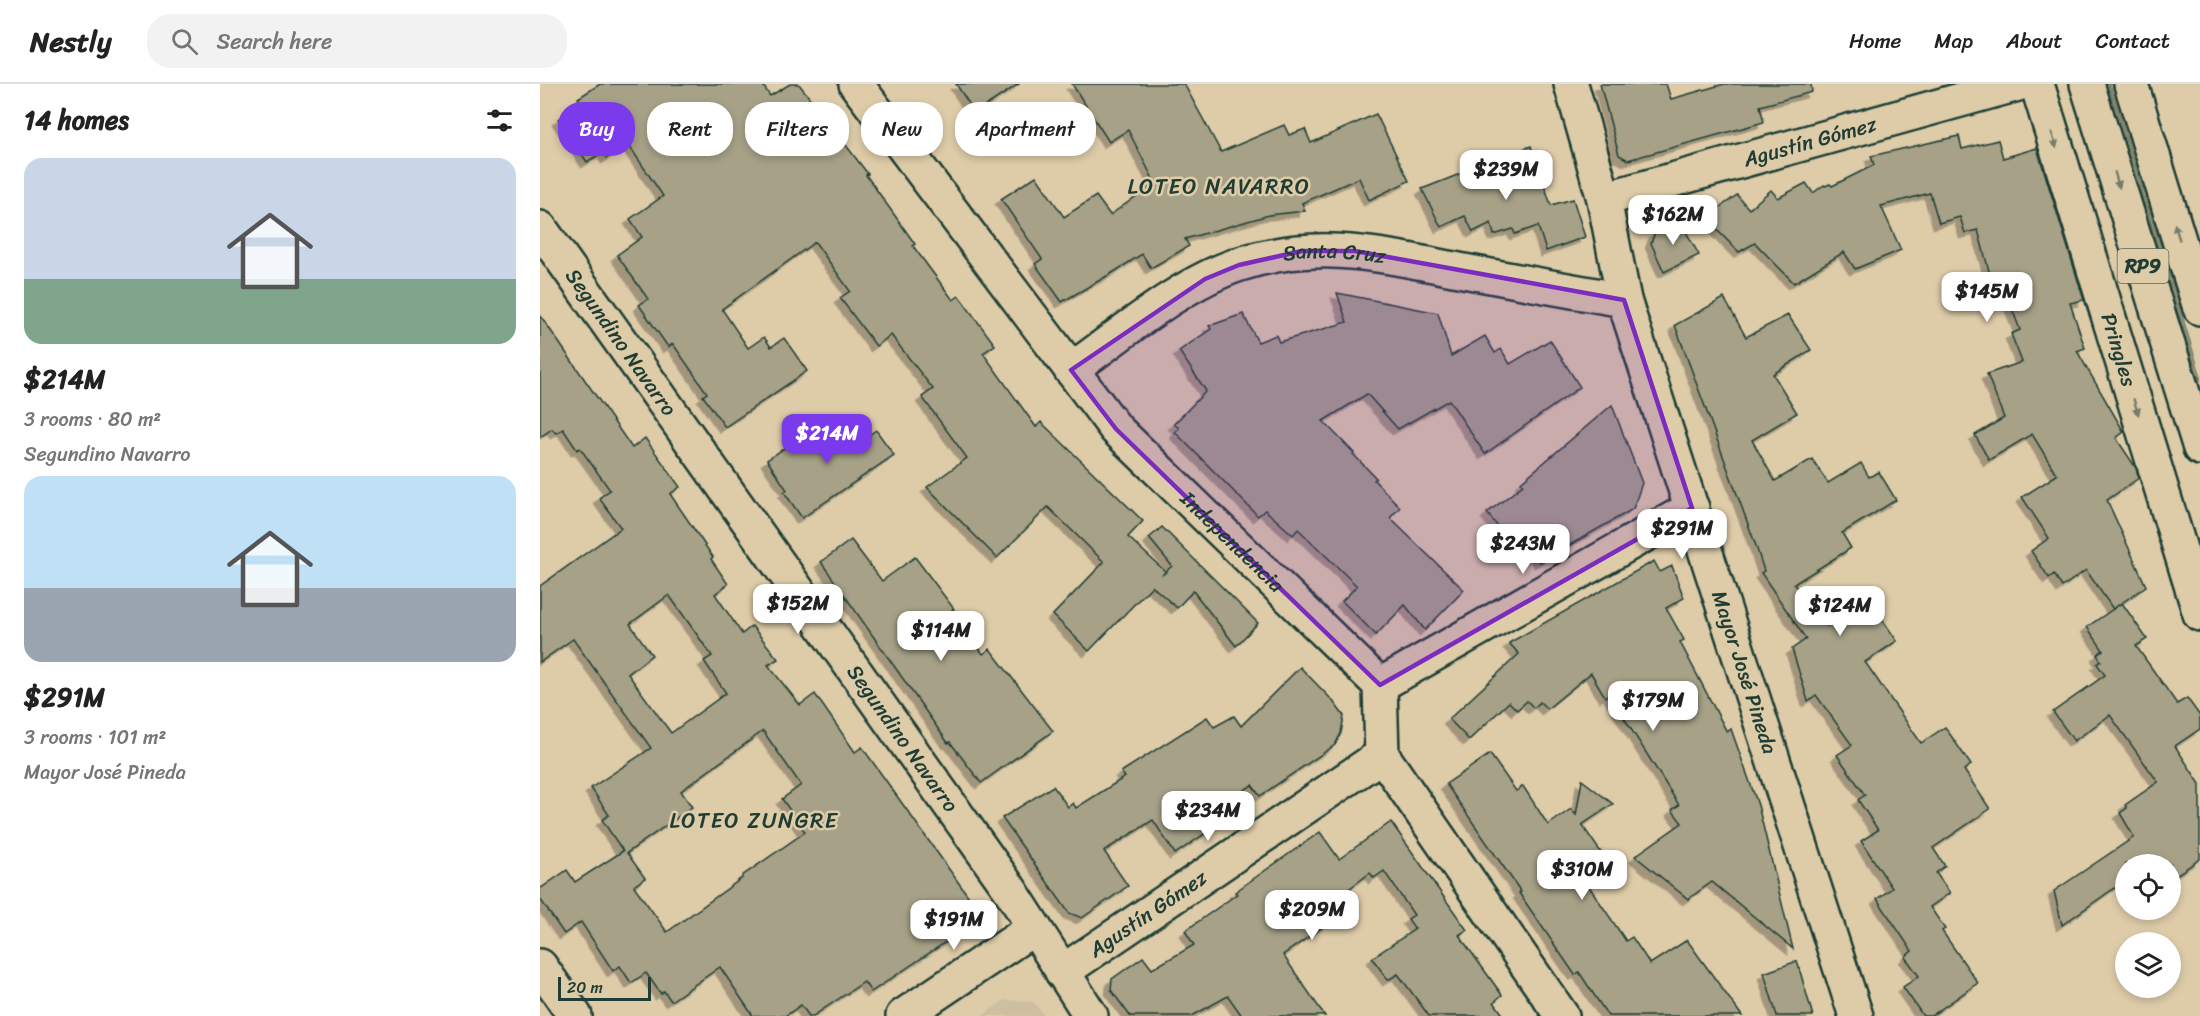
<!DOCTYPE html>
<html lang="en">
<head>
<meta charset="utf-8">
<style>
  :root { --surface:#fff; --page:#f2f2f2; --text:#222; --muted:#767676; --line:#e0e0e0; --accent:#7c3aed }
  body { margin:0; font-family:Sriracha,sans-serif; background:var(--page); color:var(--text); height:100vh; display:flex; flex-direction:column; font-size:22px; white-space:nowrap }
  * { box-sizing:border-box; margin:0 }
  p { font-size:20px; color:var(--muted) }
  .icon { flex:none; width:33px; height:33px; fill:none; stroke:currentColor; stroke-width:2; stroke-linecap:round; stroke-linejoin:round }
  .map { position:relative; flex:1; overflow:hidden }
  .sheet { display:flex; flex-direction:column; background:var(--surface); width:540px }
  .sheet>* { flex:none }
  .banner { position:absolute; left:18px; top:18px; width:570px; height:54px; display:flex; gap:12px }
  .controls { position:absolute; left:1575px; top:770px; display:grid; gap:12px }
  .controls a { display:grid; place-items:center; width:66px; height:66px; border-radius:50%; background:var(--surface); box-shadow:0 3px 9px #0003; font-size:30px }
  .scale { position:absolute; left:18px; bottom:15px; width:93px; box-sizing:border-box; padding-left:6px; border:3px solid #1f3d34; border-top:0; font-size:16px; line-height:21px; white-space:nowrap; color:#1f3d34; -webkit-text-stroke:4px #decca9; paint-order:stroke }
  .price { position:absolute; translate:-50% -51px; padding:0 14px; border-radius:12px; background:#fff; color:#222; font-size:20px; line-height:39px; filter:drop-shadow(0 2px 3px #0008) }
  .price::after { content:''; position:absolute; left:50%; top:36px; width:18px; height:14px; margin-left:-9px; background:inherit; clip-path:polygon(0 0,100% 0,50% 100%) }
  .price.on { background:var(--accent); color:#fff }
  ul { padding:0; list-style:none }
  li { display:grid; align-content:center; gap:12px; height:318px; padding:0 24px }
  li span { display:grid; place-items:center; height:186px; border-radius:18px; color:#555 }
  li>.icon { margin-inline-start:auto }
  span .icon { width:108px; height:108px; fill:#fffc; stroke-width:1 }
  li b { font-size:26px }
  h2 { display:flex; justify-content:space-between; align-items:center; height:72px; padding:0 24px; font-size:26px }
  .chip { padding:0 21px; border-radius:24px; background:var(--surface); box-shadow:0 3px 9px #0003; font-size:21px; line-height:54px }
  .chip.on { background:var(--accent); color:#fff }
  header { display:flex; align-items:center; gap:36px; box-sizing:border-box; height:84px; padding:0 30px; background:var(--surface); border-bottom:2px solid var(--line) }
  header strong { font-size:28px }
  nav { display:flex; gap:33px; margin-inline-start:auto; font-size:21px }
  .search { width:420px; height:54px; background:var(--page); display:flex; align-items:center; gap:15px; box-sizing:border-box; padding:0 21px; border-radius:24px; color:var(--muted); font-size:22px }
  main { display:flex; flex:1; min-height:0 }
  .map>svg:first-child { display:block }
  .built { fill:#cdbf9f }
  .green { fill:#bbb294; stroke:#6d7864; stroke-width:1.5 }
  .building { fill:#a6a187; stroke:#1f3d34; stroke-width:1.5; fill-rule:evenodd; filter:url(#shadow) }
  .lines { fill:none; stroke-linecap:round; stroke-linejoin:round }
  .minor-casing { stroke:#1f3d34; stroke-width:38 }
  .major-casing { stroke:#1f3d34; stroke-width:38 }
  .minor { stroke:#decca9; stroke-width:33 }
  .major { stroke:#decca9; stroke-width:33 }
  .oneway { fill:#757d69 }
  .marked { fill:#7b2cbf; fill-opacity:0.2; stroke:#7b2cbf; stroke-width:4.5; stroke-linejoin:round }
  .labels { text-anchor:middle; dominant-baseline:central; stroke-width:5; stroke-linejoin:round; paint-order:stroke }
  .shield { fill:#decca9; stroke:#586857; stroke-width:1.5 }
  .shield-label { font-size:20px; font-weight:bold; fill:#1f3d34 }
  .street-label { font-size:21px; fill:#1f3d34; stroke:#decca9 }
  .neighbourhood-label { font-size:22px; letter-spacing:1.5px; fill:#1f3d34; stroke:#decca9 }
</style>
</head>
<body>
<header>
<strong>Nestly</strong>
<div class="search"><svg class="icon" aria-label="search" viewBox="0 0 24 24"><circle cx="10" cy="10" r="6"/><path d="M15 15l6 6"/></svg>Search here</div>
<nav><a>Home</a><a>Map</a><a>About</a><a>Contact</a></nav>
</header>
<main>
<section class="sheet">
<h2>14 homes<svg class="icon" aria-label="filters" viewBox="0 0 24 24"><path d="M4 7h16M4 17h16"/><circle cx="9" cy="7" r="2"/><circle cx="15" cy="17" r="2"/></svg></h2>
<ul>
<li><span style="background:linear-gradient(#c9d6e8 65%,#7fa58c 0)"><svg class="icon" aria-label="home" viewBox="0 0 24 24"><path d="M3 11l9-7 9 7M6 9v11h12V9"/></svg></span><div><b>$214M</b><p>3 rooms · 80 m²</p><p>Segundino Navarro</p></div></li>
<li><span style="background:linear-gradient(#bfe0f5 60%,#9aa5b1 0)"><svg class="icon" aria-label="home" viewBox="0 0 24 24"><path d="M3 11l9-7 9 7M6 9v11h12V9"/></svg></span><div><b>$291M</b><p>3 rooms · 101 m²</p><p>Mayor José Pineda</p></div></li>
</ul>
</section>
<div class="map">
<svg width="1660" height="932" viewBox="0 0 1660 932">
  <defs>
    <filter id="shadow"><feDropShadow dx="-5.5" dy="5.5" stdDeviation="0" flood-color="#0004"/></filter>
  </defs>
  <rect width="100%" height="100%" fill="#decca9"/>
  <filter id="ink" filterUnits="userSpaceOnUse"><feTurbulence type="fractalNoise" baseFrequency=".0167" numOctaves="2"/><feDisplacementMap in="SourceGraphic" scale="12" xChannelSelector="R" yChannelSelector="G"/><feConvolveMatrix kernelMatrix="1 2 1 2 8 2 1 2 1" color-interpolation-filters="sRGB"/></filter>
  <g filter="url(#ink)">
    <!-- built -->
    <path class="built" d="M 465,916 L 494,918 L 504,932 L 442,932 Z"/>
    <!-- green -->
    <path class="green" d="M 1568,0 L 1570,0 L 1660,290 L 1660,298 Z"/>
    <!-- building -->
    <g class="building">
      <path d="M 60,0 L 222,0 L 230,12 L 250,0 L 259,0 L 328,90 L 326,91 L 375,160 L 373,162 L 413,216 L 419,212 L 455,261 L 443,269 L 496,343 L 501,338 L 603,437 L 588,453 L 626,488 L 622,491 L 632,482 L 609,454 L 622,443 L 718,539 L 696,562 L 653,507 L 637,524 L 612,502 L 549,567 L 513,531 L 564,478 L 508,423 L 457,474 L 387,403 L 427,374 L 382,313 L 393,305 L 351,251 L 336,262 L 300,214 L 310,207 L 275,158 L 182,225 L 208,264 L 224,253 L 231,263 L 244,254 L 267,287 L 185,343 L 163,312 L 167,309 L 133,260 L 128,263 L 99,221 L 108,215 L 77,171 L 102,153 L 90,135 L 123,112 L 88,60 L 67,74 L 63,68 L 47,78 L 18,35 L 42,20 L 38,14 Z"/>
      <path d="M 416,0 L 479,0 L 435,29 Z"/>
      <path d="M 532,0 L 644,0 L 681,68 L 744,41 L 749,51 L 765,45 L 771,59 L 836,30 L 869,97 L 829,116 L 819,94 L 762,119 L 765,127 L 729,131 L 645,155 L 649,162 L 611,184 L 602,170 L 574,188 L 522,218 L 495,180 L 502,175 L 461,115 L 496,92 L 524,133 L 556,112 L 570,131 L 615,99 L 588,46 L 569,58 Z"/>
      <path d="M 1060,0 L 1126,0 L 1131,15 L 1184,0 L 1271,0 L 1272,8 L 1220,22 L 1224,38 L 1088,76 L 1079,71 Z"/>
      <path d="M 1419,52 L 1422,65 L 1458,56 L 1463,74 L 1497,64 L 1544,216 L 1530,219 L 1545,264 L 1537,267 L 1584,348 L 1576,354 L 1596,384 L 1599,394 L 1567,416 L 1606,502 L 1573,525 L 1546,486 L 1522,503 L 1514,490 L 1509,494 L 1491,467 L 1509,454 L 1482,413 L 1517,391 L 1492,350 L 1449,376 L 1435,351 L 1464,334 L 1447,290 L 1482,278 L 1471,250 L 1480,246 L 1464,203 L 1454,206 L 1438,146 L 1425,149 L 1420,133 L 1399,139 L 1390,109 L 1341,122 L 1361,166 L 1315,185 L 1304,168 L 1254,199 L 1215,159 L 1199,168 L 1165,134 L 1197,111 L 1209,125 L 1231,106 L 1238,114 L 1266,99 L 1273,109 L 1284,101 L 1285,102 L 1290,100 L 1292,102 L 1334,81 L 1331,72 Z"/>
      <path d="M 991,62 L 1011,121 L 1033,115 L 1045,153 L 1006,167 L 998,142 L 975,150 L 973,145 L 954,151 L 951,139 L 933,148 L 925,132 L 901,143 L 882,105 Z"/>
      <path d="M 1139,135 L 1159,171 L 1124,188 L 1111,159 L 1115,148 Z"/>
      <path d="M 797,209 L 898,229 L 911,272 L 945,252 L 955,269 L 961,265 L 970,280 L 1010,256 L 1040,303 L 945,370 L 909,316 L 858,345 L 827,310 L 783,337 L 814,369 L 813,370 L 836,394 L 834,396 L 860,423 L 850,434 L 924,506 L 885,546 L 865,521 L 836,551 L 802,517 L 817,502 L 758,445 L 753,451 L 725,426 L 718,432 L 635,348 L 639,344 L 634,340 L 666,307 L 639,267 L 671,245 L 669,242 L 703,230 L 718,258 L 736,251 L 739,258 L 807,238 Z"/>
      <path d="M 1184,214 L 1206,253 L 1248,231 L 1271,266 L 1233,290 L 1257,329 L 1212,356 L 1235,397 L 1272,375 L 1288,399 L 1321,379 L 1329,393 L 1339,388 L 1356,416 L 1302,449 L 1311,464 L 1254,500 L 1287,542 L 1328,514 L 1357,557 L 1325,578 L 1381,659 L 1405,643 L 1431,681 L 1424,686 L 1450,725 L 1393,764 L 1405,782 L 1396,789 L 1410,809 L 1390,823 L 1405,845 L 1402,847 L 1438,899 L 1391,932 L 1383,932 L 1363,903 L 1379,892 L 1365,873 L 1372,867 L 1337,815 L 1352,804 L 1321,757 L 1338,746 L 1318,716 L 1325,711 L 1297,671 L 1312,661 L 1276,611 L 1268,617 L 1252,565 L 1266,555 L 1221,489 L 1224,487 L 1216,462 L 1135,241 Z"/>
      <path d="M 0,231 L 92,364 L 105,354 L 140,403 L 130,410 L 173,473 L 171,475 L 188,500 L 175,510 L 202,550 L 212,542 L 238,575 L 228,581 L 260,621 L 275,610 L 315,668 L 322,663 L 438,826 L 434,839 L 331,908 L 324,898 L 273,932 L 269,932 L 261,921 L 245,932 L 213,932 L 180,883 L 131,917 L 124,907 L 121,910 L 106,889 L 91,899 L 80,882 L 73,887 L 41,838 L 24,850 L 0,815 L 0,805 L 27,786 L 35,798 L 83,767 L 62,736 L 69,731 L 51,704 L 111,664 L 33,555 L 0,578 L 0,502 L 81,444 L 59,414 L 70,406 L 40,364 L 37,366 L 23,345 L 16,349 L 12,345 L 0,353 ZM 129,511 L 172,572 L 164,577 L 186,609 L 131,649 L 88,590 L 112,571 L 90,540 ZM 223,647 L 261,701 L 242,715 L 265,748 L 202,792 L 202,794 L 127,848 L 94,802 L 105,794 L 87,769 L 152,723 L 141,707 Z"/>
      <path d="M 1072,321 L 1102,399 L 1093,425 L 1000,478 L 978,445 L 966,453 L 947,429 L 983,401 L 981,398 Z"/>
      <path d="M 314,335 L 326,353 L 336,346 L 354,371 L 262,434 L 244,408 L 247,406 L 227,376 L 271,346 L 280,358 Z"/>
      <path d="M 311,456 L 342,497 L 375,473 L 414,525 L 412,526 L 443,570 L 450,565 L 513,647 L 441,699 L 410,658 L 408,659 L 281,478 Z"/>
      <path d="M 1114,477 L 1120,488 L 1132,482 L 1144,514 L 1126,524 L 1144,556 L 1140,558 L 1187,648 L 1191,645 L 1218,721 L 1253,865 L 1172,798 L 1148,815 L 1095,772 L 1142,739 L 1132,726 L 1139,721 L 1069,610 L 1065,613 L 1051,589 L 1007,625 L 1000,618 L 994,624 L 987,617 L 977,626 L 969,618 L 929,656 L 909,635 L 979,570 L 969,559 Z"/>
      <path d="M 1582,519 L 1607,555 L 1596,562 L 1637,620 L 1647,614 L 1660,632 L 1660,645 L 1635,662 L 1660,700 L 1660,775 L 1630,795 L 1630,780 L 1586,780 L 1586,802 L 1583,798 L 1522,841 L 1514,807 L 1594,753 L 1580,729 L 1587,724 L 1585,721 L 1618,698 L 1570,631 L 1534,657 L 1513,628 L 1565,591 L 1557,580 L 1561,577 L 1557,571 L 1563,566 L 1547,543 Z"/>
      <path d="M 760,583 L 792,616 L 804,632 L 801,649 L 795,661 L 720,712 L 712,701 L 668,730 L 676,742 L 635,770 L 613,736 L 564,767 L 588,802 L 542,834 L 529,829 L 462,734 L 513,702 L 528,723 L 533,719 L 536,724 L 585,693 L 581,688 L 667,633 L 674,643 L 694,632 L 701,642 Z"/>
      <path d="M 950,670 L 976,707 L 983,702 L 1008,741 L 1031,725 L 1036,731 L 1042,696 L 1073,720 L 1042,741 L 1069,780 L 1046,798 L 1086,857 L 1092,853 L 1110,880 L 1147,856 L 1202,932 L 1068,932 L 1039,888 L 1035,891 L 979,809 L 981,808 L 906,700 Z"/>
      <path d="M 851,738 L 927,846 L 919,851 L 962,911 L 954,918 L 964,932 L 889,932 L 858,890 L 848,896 L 832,874 L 875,845 L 868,835 L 874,831 L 844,787 L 834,794 L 830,789 L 793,817 L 796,822 L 783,831 L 788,839 L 743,871 L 785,932 L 702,932 L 688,912 L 652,932 L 590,932 L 571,906 L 572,895 L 603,873 L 612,885 L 654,861 L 645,847 L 697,810 L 695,808 L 706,800 L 780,748 L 799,775 Z"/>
      <path d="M 1257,877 L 1273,932 L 1237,932 L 1224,889 Z"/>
    </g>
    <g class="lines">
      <!-- minor casing -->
      <g class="minor-casing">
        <g id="minor">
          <path id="s1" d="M 316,0 L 576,345 L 840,601 L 842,671 L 1022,932"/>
          <path id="s2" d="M 1031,0 L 1064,115 L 1084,216 L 1316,932"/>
          <path id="s3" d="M 1497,0 L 1660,530"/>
          <path id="s4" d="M 1064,115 L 1478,0"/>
          <path id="s5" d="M 0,144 L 469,804 L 551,932"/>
          <path id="s6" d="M 531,286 C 582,250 641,199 700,180 C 781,154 844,172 924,187 C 977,197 1031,207 1084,216"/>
          <path d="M 840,601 L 1152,424"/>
          <path d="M 0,882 L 35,932"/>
          <path id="s7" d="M 522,888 L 842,671"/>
          <path d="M 363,932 L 494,844"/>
        </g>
      </g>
      <!-- major casing -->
      <g class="major-casing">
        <g id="major">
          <path d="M 1547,0 L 1660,364"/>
          <path d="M 1591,0 L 1660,224"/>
        </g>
      </g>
      <!-- minor -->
      <use href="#minor" class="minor"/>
      <!-- major -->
      <use href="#major" class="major"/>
    </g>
    <!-- one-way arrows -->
    <defs><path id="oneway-solid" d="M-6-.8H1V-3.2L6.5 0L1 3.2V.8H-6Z" transform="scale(1.5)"/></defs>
    <g class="oneway">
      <use href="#oneway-solid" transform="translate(1514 56) rotate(73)"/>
      <use href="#oneway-solid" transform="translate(1577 96) rotate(73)"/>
      <use href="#oneway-solid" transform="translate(1637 148) rotate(-107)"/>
      <use href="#oneway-solid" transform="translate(1596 323) rotate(73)"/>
    </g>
  </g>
  <!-- marked area -->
  <path class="marked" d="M 762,167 L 815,167 L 1084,216 L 1152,424 L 840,601 L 576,345 L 531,286 L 665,195 L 699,181 Z"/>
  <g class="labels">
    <!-- shield labels -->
    <rect class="shield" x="1577.5" y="165" width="51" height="34" rx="4.5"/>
    <g class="shield-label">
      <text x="1603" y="182">RP9</text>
    </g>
    <!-- street labels -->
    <g class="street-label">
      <text stroke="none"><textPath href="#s4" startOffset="214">Agustín Gómez</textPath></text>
      <text stroke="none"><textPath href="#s6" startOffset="296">Santa Cruz</textPath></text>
      <text stroke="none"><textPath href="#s5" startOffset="140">Segundino Navarro</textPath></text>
      <text stroke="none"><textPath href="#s3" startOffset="278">Pringles</textPath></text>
      <text stroke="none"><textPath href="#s1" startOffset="594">Independencia</textPath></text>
      <text stroke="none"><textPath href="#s2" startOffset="614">Mayor José Pineda</textPath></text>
      <text stroke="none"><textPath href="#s5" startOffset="626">Segundino Navarro</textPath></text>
      <text stroke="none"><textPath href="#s7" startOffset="104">Agustín Gómez</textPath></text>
    </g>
    <!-- neighbourhood labels -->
    <g class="neighbourhood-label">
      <text x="679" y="102">LOTEO NAVARRO</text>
      <text x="214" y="736">LOTEO ZUNGRE</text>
    </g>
  </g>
</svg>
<div class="controls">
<a><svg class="icon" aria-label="locate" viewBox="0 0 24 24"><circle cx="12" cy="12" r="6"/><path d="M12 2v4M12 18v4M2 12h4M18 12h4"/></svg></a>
<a><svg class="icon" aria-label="layers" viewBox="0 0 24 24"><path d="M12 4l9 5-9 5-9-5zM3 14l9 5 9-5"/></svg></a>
</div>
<div class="scale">20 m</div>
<b class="price" style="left:966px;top:117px">$239M</b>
<b class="price" style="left:1133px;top:162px">$162M</b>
<b class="price" style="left:1447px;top:239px">$145M</b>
<b class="price on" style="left:287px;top:381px">$214M</b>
<b class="price" style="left:1142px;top:476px">$291M</b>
<b class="price" style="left:983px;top:491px">$243M</b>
<b class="price" style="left:258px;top:551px">$152M</b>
<b class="price" style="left:1300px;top:553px">$124M</b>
<b class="price" style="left:401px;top:578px">$114M</b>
<b class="price" style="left:1113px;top:648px">$179M</b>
<b class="price" style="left:668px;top:758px">$234M</b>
<b class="price" style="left:1042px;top:817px">$310M</b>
<b class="price" style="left:772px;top:857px">$209M</b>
<b class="price" style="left:414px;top:867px">$191M</b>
<div class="banner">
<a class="chip on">Buy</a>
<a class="chip">Rent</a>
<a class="chip">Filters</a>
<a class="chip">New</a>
<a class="chip">Apartment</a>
</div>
</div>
</main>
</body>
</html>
